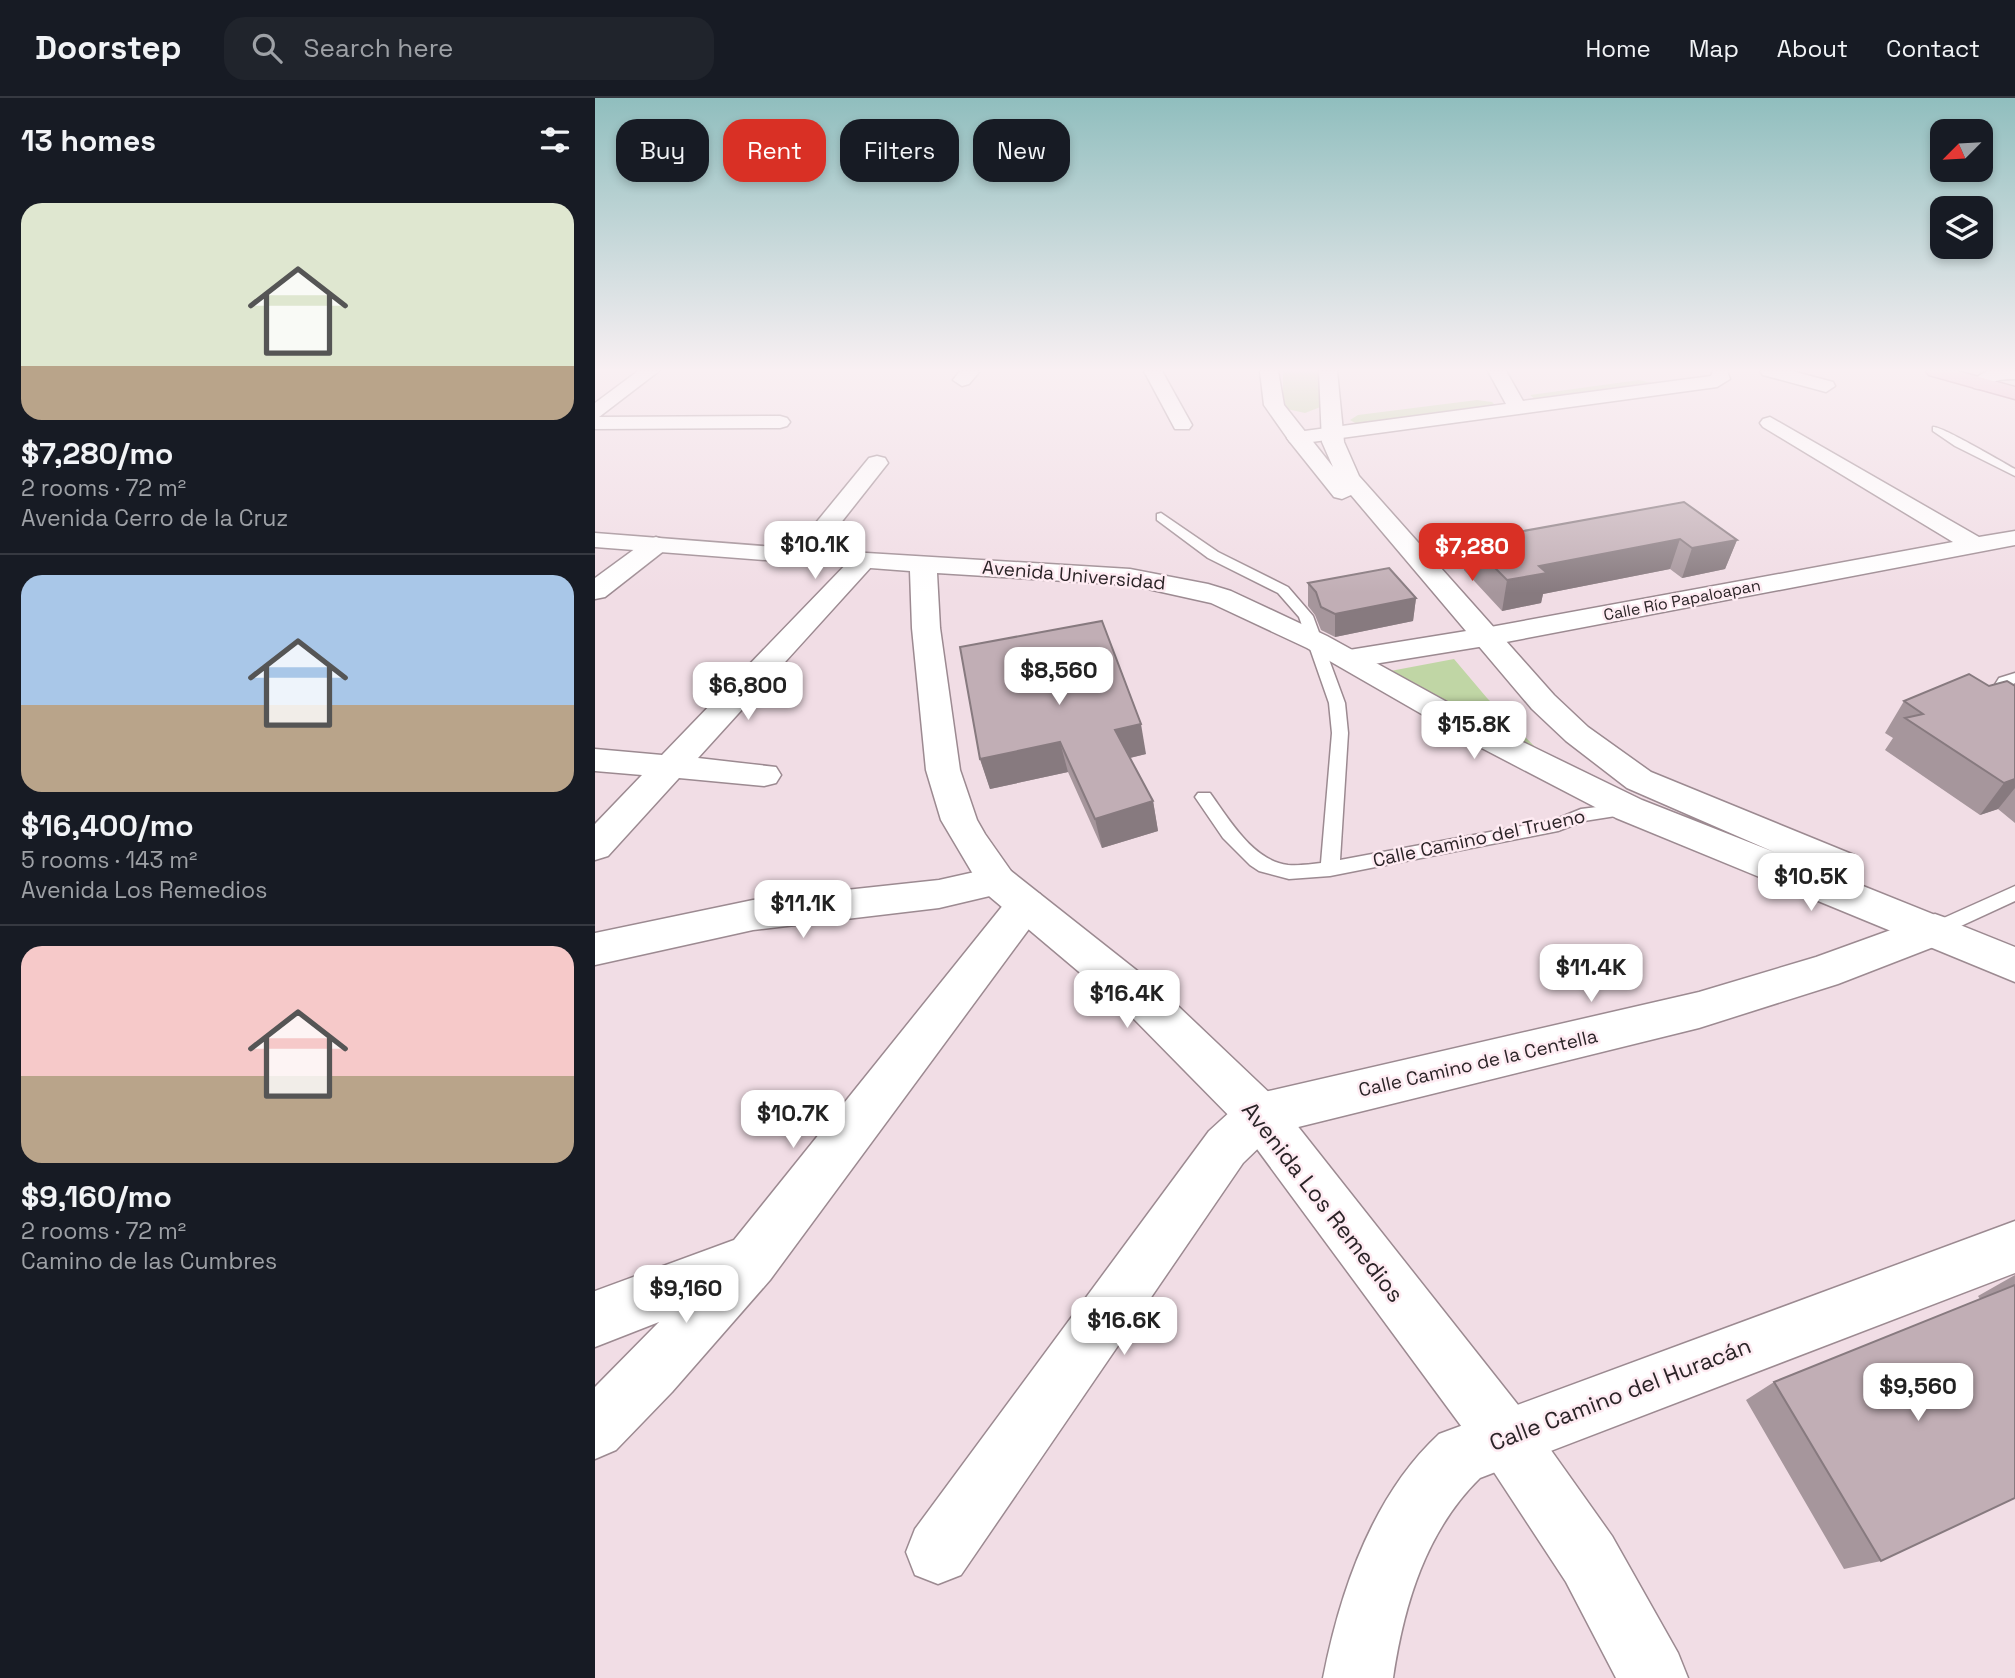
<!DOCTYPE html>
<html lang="en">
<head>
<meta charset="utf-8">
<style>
  :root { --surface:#171b24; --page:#20242c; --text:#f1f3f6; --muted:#9ea1a6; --line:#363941; --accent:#d93025 }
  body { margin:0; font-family:"Space Grotesk",sans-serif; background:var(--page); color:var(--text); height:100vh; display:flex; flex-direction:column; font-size:26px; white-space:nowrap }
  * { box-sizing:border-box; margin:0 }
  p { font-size:23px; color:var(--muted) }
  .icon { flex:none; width:38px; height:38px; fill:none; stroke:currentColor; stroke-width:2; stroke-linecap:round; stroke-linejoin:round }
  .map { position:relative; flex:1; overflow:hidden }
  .sheet { display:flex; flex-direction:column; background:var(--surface); width:595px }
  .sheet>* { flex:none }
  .guide { position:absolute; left:21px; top:21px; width:665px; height:63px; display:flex; gap:14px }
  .needle { width:46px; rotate:246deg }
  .tools { position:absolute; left:1335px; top:21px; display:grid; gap:14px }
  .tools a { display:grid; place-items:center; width:63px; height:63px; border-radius:14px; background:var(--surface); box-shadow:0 4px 10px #0003; font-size:35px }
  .price { position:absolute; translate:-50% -60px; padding:0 16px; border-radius:14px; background:#fff; color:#222; font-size:23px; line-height:46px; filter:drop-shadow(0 2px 4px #0008) }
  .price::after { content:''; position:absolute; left:50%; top:42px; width:21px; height:16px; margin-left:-10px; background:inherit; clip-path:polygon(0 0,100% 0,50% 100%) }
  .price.current { background:var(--accent); color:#fff }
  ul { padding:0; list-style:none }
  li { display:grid; align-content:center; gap:14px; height:371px; padding:0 21px }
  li+li { border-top:2px solid var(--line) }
  li span { display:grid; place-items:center; height:217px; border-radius:21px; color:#555 }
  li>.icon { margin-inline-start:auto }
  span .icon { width:126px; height:126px; fill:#fffc; stroke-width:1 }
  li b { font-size:30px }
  h2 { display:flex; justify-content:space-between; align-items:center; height:84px; padding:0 21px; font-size:30px }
  .pill { padding:0 24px; border-radius:21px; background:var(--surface); box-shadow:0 4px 10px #0003; font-size:24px; line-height:63px }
  .pill.current { background:var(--accent); color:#fff }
  header { display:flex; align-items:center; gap:42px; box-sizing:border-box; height:98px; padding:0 35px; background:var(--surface); border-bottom:2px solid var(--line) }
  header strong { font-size:33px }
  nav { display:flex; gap:38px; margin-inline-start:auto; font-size:24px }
  .search { width:490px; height:63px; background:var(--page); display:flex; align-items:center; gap:18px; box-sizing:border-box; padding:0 24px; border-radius:21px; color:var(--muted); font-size:26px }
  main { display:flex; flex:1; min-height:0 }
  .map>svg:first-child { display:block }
  .green { fill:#c0d6a5 }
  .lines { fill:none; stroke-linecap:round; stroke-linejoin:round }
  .service-casing { stroke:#9c8a91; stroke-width:3 }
  .minor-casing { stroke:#9c8a91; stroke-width:3 }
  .tertiary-casing { stroke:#9c8a91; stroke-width:3 }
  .primary-casing { stroke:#a46580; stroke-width:3 }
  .service { fill:#fff; fill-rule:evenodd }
  .minor { fill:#fff; fill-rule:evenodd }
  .tertiary { fill:#fff; fill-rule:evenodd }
  .primary { fill:#efb8d0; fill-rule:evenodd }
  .wall { fill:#a6969c }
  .shaded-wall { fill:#877a7f }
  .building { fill:#c1aeb5; stroke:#877a7f; stroke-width:2 }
  .labels { text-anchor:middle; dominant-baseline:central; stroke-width:5; stroke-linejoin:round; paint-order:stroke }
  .far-street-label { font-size:16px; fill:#2b2427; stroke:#feebf2 }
  .street-label { font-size:19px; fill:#2b2427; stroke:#feebf2 }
  .near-street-label { font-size:23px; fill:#2b2427; stroke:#feebf2 }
</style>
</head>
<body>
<header>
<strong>Doorstep</strong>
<div class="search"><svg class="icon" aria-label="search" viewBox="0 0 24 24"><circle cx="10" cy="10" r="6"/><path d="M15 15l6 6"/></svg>Search here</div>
<nav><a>Home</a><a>Map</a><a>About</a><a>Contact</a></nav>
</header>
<main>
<section class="sheet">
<h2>13 homes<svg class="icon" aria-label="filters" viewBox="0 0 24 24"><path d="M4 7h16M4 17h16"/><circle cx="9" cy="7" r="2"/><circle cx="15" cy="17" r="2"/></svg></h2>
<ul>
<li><span style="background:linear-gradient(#dfe7d0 75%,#b9a48a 0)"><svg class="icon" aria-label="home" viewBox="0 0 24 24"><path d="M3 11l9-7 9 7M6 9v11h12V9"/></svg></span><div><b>$7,280/mo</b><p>2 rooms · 72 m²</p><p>Avenida Cerro de la Cruz</p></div></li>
<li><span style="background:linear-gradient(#a9c7e8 60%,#b9a48a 0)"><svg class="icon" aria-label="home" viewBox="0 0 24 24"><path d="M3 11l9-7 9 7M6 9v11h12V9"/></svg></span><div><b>$16,400/mo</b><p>5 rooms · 143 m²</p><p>Avenida Los Remedios</p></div></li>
<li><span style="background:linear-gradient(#f6c9c9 60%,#b9a48a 0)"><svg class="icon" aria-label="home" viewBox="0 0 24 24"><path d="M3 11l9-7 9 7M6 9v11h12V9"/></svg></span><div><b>$9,160/mo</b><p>2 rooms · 72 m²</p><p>Camino de las Cumbres</p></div></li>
</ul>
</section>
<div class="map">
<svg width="1420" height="1580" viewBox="0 0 1420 1580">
  <rect width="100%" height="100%" fill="#f1dde5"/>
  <!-- green -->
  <g class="green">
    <path d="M 688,273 L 725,273 L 728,308 L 710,315 L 692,311 L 688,305 Z"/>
    <path d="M 1044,282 L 1061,286 L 942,303 L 935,297 Z"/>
    <path d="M 882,302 L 897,304 L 901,308 L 762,326 L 755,322 L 763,317 Z"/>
    <path d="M 859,561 L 892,600 L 941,650 L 937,652 L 790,574 Z"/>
  </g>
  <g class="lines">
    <!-- service casing -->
    <g class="service-casing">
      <g id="service">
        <path d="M 1338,329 C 1347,328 1407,364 1420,371 L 1420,378 L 1360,348 L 1338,333 Z"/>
        <path d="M 566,415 L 623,454 L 693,489 L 718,518 L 750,605 L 753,635 L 745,762 L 959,722 L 986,711 L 1034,705 L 1040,707 L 1043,711 L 1040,715 L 989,723 L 963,733 L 735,778 L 694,781 L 664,773 L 655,767 L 628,740 L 600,699 L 603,695 L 615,695 C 634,721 658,763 693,767 C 704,768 716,766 726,765 L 737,635 L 734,605 L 704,519 L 683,495 L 613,460 L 562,422 L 562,416 Z"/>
        <path d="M 1420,575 L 1420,585 L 1415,588 L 1420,593 L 1420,604 L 1405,597 L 1399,588 L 1404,580 Z"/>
        <path d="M 1420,788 L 1420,803 L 1340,840 L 1333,837 L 1330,832 L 1333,827 Z"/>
      </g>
    </g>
    <!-- minor casing -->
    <g class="minor-casing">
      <g id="minor">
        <path d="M 43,273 L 64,273 L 4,319 L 185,318 L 192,320 L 195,324 L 192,328 L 185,330 L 0,331 L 0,305 Z"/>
        <path d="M 365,273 L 385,273 L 374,286 L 367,288 L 358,282 Z"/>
        <path d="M 549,273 L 567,273 L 597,327 L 594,331 L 580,331 Z"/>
        <path d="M 893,273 L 911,273 L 928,303 L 1116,278 L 1118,273 L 1132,273 L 1135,281 L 1122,289 L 702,346 L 695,344 L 692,340 L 695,336 L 702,334 L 911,306 Z"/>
        <path d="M 1165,273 L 1197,273 L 1238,284 L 1240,288 L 1231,294 L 1168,277 Z"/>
        <path d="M 1394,273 L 1420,273 L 1420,281 C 1414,281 1407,281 1401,283 C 1392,287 1391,293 1379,290 L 1377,286 C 1381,279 1386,275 1394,273 Z"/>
        <path d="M 1175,319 L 1384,439 L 1420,433 L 1420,447 L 890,548 L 754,570 L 744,567 L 739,561 L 744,555 L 754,552 L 890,530 L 1358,444 L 1168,329 L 1165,325 L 1168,321 Z"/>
        <path d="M 282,358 L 290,360 L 293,365 L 215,464 L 206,467 L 197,464 L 193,459 L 197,454 L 274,360 Z"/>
        <path d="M 61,439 L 70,442 L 74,447 L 70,452 L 10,499 L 0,501 L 0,480 L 52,442 Z"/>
        <path d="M 268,455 L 277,458 L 281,463 L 277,468 L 103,660 L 181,669 L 186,677 L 181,685 L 169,688 L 84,680 L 13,758 L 0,762 L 0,726 L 47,677 L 0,673 L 0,651 L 67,657 L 259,458 Z"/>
        <path d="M 402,769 L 416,773 L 421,783 L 416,793 L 344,810 L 158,832 L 0,867 L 0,835 L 158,802 L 344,782 Z"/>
        <path d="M 431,791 L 445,796 L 451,806 L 445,816 L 175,1182 L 77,1294 L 21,1352 L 0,1361 L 0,1289 L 64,1224 L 0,1249 L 0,1193 L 139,1142 L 417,796 Z"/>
        <path d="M 1340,816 L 1354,821 L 1360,832 L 1354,843 L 1243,886 L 1104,930 L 679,1035 L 648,1065 L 366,1477 L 343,1486 L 320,1477 L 311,1454 L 320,1431 L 614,1033 L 648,1002 L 665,995 L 1104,894 L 1221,859 Z"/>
        <path d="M 1420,1123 L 1420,1175 L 885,1380 C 831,1433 809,1506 798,1580 L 728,1580 C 745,1493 778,1397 844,1336 Z"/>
      </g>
    </g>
    <!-- tertiary casing -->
    <g class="tertiary-casing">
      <path id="tertiary" d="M 665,273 L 683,273 L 689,307 L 738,369 L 727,344 L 724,273 L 742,273 L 749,344 L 764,378 L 959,597 L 993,629 L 1056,674 L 1259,757 L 1265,767 L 1259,777 L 1248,780 L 1420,849 L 1420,884 L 1021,720 L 877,645 L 712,550 L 616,505 L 535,487 L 342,475 L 345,530 L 365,672 L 382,722 L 390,736 L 416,773 L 564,890 L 682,1002 L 931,1317 L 1017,1438 L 1083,1555 L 1093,1580 L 1021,1580 L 971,1484 L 889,1359 L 648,1032 L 534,916 L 388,793 L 346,722 L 331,672 L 317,530 L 315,473 L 0,449 L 0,435 L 206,451 L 535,471 L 613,486 L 636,493 L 732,538 L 901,631 L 1047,702 L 1179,754 L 1032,690 L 971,643 L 937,611 L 756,397 L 747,401 L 739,399 L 695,344 L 669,307 Z"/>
    </g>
    <!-- primary casing -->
    <g class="primary-casing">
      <path id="primary" d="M 1331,273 L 1362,273 L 1420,289 L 1420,301 L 1334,277 Z"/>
    </g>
    <!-- service -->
    <use href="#service" class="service"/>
    <!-- minor -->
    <use href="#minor" class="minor"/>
    <!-- tertiary -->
    <use href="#tertiary" class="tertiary"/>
    <!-- primary -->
    <use href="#primary" class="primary"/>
  </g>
  <!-- wall -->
  <g class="wall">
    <path d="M 1089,404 L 1142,442 L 1130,471 L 1087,480 L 1075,471 L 948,496 L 946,505 L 907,513 L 869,472 L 873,443 Z"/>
    <path d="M 713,485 L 821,500 L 818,523 L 740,539 L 726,532 L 720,517 L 713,508 Z"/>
    <path d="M 365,549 L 551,656 L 535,660 L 558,703 L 563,733 L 507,750 L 473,674 L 395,691 L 385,661 Z"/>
    <path d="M 1394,588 L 1420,588 L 1420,725 L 1403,711 L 1385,717 L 1290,652 L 1298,640 L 1290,635 L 1309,603 Z"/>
    <path d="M 1420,1177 L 1420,1400 L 1286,1463 L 1249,1471 L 1151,1302 L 1179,1284 L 1385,1201 L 1383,1198 Z"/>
  </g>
  <!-- shaded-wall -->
  <g class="shaded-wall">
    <path d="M 1085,441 L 1075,471 L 948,496 L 946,505 L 907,513 L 912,482 L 944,468 Z"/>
    <path d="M 1142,442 L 1130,471 L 1087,480 L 1097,450 Z"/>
    <path d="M 821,500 L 818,523 L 740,539 L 740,516 Z"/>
    <path d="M 546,626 L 551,656 L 526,662 L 520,632 Z"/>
    <path d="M 465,644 L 473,674 L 395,691 L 385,661 Z"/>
    <path d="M 1420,681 L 1420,690 L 1403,711 L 1385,717 L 1409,685 Z"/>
    <path d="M 558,703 L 563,733 L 507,750 L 500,721 Z"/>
  </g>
  <!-- building -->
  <g class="building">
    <path d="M 1089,404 L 1142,442 L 1097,450 L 1085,441 L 944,468 L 952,475 L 912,482 L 873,443 Z"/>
    <path d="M 794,470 L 821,500 L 740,516 L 726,509 L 721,494 L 713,485 Z"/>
    <path d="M 507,523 L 546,626 L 520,632 L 558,703 L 500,721 L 465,644 L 385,661 L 365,549 Z"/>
    <path d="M 1374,576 L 1394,588 L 1412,583 L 1420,588 L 1420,681 L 1409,685 L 1310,620 L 1328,616 L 1309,603 Z"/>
    <path d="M 1420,1187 L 1420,1400 L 1286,1463 L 1179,1284 Z"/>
  </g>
  <!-- sky -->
  <linearGradient id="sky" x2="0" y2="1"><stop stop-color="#90bebe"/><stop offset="0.55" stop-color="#f9f0f3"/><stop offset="1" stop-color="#f9f0f3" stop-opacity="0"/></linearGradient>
  <rect width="1420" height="495" fill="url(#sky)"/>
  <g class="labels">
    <!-- far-street labels -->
    <g class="far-street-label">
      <text transform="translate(1087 502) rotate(-11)">Calle Río Papaloapan</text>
    </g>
    <!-- street labels -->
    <g class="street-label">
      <text transform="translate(479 477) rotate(5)">Avenida Universidad</text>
      <text transform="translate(884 740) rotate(-12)">Calle Camino del Trueno</text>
      <text transform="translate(883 965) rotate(-13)">Calle Camino de la Centella</text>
    </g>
    <!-- near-street labels -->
    <g class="near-street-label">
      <text transform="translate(728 1104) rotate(52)">Avenida Los Remedios</text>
      <text transform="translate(1025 1296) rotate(-21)">Calle Camino del Huracán</text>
    </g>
  </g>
</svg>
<div class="tools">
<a><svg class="needle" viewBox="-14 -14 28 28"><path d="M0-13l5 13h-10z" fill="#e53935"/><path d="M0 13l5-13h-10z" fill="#9ea1a6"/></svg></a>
<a><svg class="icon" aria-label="layers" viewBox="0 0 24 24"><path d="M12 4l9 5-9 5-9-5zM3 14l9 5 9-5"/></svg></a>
</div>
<b class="price" style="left:220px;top:483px">$10.1K</b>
<b class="price current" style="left:877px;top:485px">$7,280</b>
<b class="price" style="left:464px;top:609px">$8,560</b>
<b class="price" style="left:153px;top:624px">$6,800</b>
<b class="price" style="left:879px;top:663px">$15.8K</b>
<b class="price" style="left:1216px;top:815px">$10.5K</b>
<b class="price" style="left:208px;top:842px">$11.1K</b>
<b class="price" style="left:996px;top:906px">$11.4K</b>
<b class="price" style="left:532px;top:932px">$16.4K</b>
<b class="price" style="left:198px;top:1052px">$10.7K</b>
<b class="price" style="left:91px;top:1227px">$9,160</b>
<b class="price" style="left:529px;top:1259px">$16.6K</b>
<b class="price" style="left:1323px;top:1325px">$9,560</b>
<div class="guide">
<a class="pill">Buy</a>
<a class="pill current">Rent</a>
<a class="pill">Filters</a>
<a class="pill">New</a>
</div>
</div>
</main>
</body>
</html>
